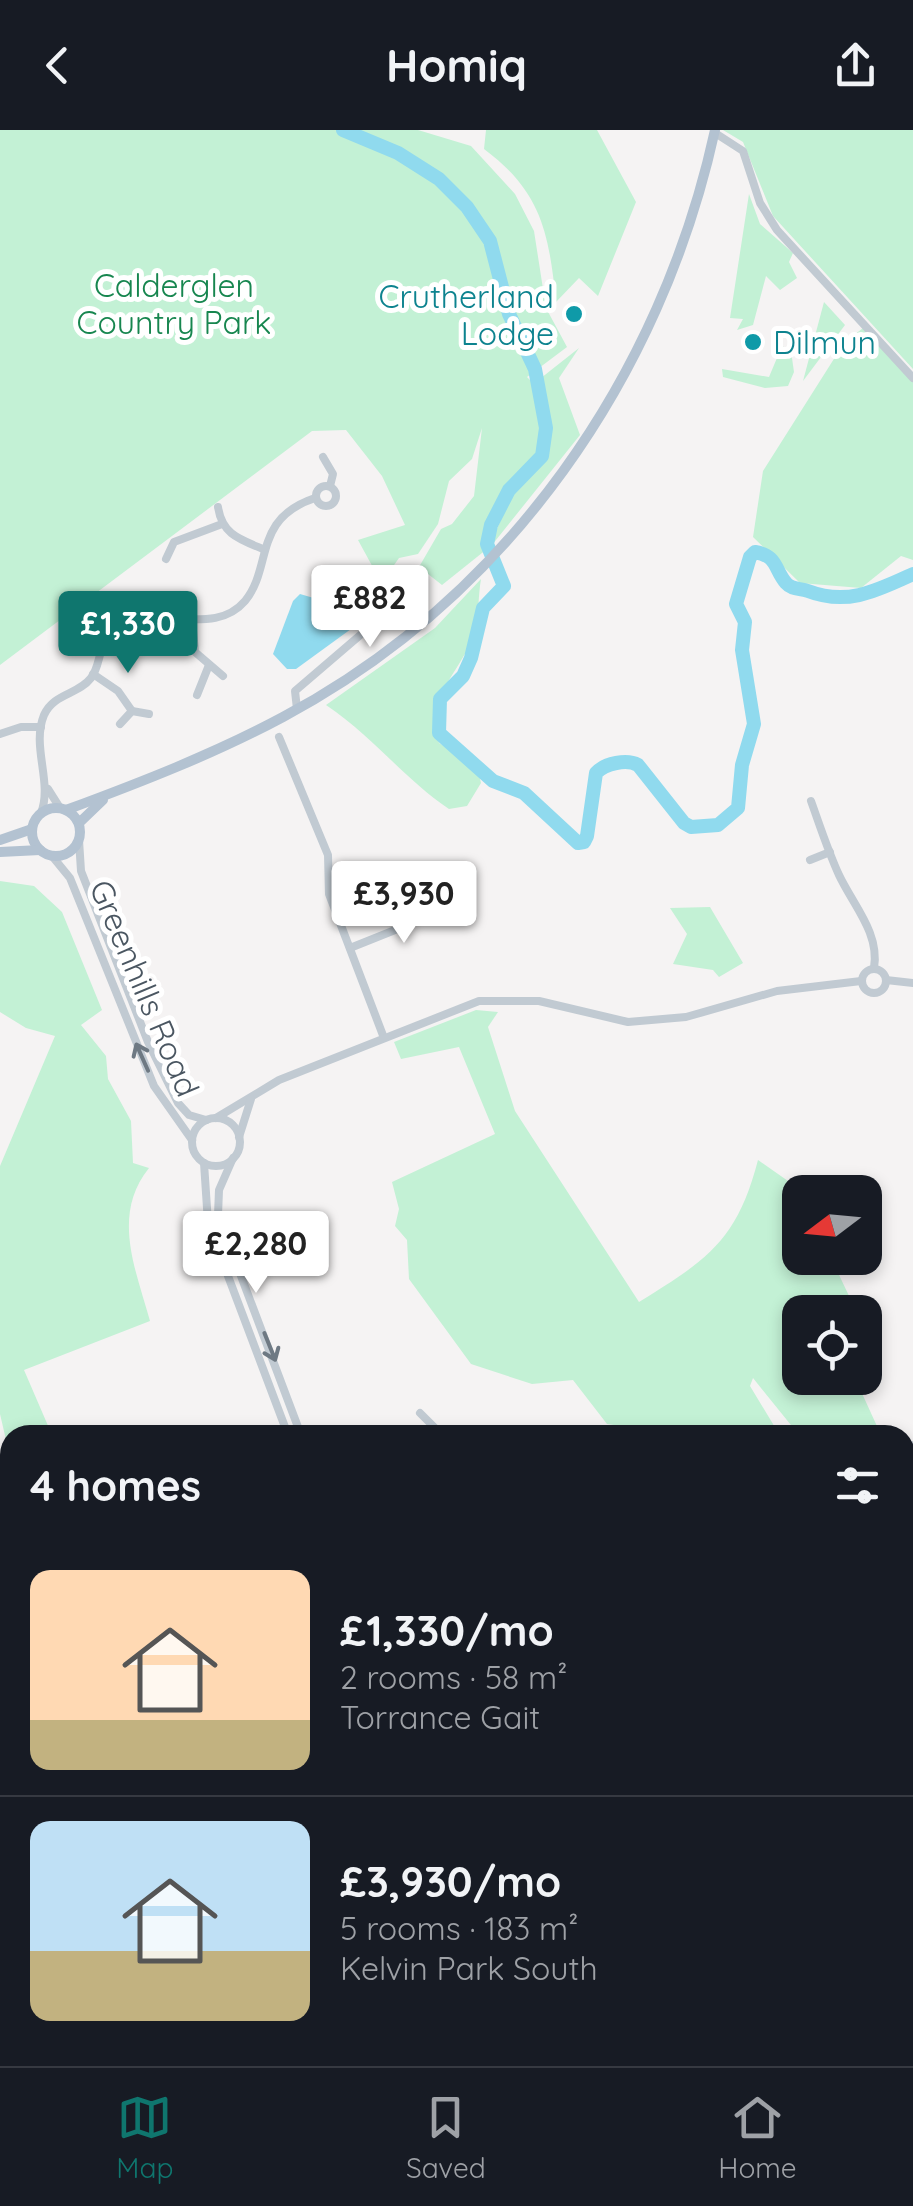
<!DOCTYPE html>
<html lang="en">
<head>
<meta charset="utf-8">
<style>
  :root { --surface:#171b24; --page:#20242c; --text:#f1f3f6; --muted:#9ea1a6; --line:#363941; --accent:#0f766e }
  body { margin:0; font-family:Quicksand,sans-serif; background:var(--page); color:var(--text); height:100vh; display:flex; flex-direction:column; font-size:38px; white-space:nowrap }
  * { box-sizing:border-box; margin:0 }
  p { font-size:32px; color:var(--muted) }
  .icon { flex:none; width:55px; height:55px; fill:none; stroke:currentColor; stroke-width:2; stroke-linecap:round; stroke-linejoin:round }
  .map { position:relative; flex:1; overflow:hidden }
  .details { position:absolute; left:0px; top:1295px; width:915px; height:642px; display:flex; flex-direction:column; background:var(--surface); border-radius:30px 30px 0 0; box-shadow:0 5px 15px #0003 }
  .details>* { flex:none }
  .needle { width:65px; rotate:254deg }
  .controls { position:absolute; left:782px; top:1045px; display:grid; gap:20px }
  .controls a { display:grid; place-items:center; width:100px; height:100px; border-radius:20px; background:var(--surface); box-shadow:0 5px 15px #0003; font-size:50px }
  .price { position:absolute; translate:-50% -85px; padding:0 22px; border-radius:10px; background:#fff; color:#222; font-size:32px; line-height:65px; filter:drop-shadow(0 2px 5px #0008) }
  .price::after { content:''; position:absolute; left:50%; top:60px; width:30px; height:22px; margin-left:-15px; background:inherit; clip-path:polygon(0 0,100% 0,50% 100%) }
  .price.current { background:var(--accent); color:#fff }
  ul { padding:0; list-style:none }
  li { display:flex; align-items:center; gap:30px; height:250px; padding:0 30px }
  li+li { border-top:2px solid var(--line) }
  li span { display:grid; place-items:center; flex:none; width:280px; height:200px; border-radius:20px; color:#555 }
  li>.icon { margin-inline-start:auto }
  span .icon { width:120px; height:120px; fill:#fffc; stroke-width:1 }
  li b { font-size:42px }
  h2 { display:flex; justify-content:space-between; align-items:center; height:120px; padding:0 30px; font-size:42px }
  header { display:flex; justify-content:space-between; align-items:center; height:130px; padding:0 30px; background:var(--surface); font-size:45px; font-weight:700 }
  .tab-bar { display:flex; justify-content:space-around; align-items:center; height:140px; border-top:2px solid var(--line); background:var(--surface); font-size:28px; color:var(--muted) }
  .tab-bar a { display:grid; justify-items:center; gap:5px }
  .tab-bar .current { color:var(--accent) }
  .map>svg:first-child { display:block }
  .green { fill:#c3f1d5 }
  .water { fill:#90daee }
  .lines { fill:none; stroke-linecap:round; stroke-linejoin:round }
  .stream { stroke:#90daee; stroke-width:2.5 }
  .river { stroke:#90daee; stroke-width:14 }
  .minor { stroke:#c1cad2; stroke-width:8 }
  .major { stroke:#b3c2d1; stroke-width:10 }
  .oneway { stroke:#6e7983 }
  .culture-dot { fill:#0f9aa8; stroke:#fff; stroke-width:4 }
  .labels { text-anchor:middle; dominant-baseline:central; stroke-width:10; stroke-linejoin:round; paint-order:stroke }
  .park-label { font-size:32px; fill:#17864f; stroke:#fff }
  .culture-label { font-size:32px; fill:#0d838f; stroke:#fff; text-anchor:end }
  .street-label { font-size:32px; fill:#4a5661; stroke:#fff }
</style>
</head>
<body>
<header><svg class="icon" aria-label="back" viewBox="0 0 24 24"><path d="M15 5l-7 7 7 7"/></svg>Homiq<svg class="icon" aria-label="share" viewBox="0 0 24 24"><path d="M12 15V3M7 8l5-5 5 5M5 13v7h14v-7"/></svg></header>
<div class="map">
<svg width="913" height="1936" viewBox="0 0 913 1936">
  <rect width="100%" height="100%" fill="#f5f3f3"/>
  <!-- green -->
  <g class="green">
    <path d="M 0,0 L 418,0 L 471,16 L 515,64 L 534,101 L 546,178 L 567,217 L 527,247 L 536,256 L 545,284 L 542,326 L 499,374 L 494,406 L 513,361 L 546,327 L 549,286 L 541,248 L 579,218 L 559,248 L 580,305 L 492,415 L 442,455 L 419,437 L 441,399 L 452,394 L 474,366 L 482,298 L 472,329 L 449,351 L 438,394 L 418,424 L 399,428 L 380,455 L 375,452 L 376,443 L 358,410 L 405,395 L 382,346 L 346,300 L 312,301 L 0,535 Z"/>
    <path d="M 486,0 L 597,0 L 636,72 L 598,166 L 579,148 L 556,172 C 549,104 542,62 484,19 Z"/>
    <path d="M 723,0 L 913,0 L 913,239 L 773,86 L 743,12 Z"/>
    <path d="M 749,64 L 760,94 L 793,123 L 789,132 L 797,148 L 780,160 L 766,146 L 753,195 L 737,200 L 743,189 L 730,188 Z"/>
    <path d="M 824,172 L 845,195 L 803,251 Z"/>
    <path d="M 863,198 L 913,251 L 913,430 L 901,426 L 861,458 L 800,453 L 753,407 L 763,341 L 844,213 Z"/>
    <path d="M 782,216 L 791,221 L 794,242 L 788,256 L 765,258 L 723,247 L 722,239 L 769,247 Z"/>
    <path d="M 481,449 C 478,466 479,487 474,504 C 459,546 425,565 439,613 L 477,636 L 481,653 L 467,676 L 449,679 C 403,648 375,608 326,575 L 435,498 Z"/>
    <path d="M 0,751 L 34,756 L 62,782 L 102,880 L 81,895 L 106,926 L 108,949 L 131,991 L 133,1033 L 149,1038 C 111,1085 136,1140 150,1191 L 24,1240 L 52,1305 L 10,1305 L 10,1327 L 0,1284 L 0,1036 L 55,906 L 26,898 L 0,882 Z"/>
    <path d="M 710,777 L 743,833 L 719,847 L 713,840 L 673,834 L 687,804 L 670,778 Z"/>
    <path d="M 476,880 L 498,882 L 488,897 L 515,981 L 639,1172 C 707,1130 737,1111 758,1030 L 798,1058 L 800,1128 L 831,1128 L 850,1168 L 825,1182 L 800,1182 L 800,1248 L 855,1248 L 881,1305 L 799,1305 L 753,1248 L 750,1256 L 776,1299 L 788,1305 L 645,1305 L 641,1299 L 607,1294 L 573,1250 L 532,1254 L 471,1234 L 409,1149 L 407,1110 L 395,1096 L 399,1079 L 392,1052 L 495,1004 L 459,917 L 401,929 L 394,912 Z"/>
    <path d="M 10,1398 L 10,1538 L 0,1532 L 0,1399 Z"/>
    <path d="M 10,1853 L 10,1928 L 111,1928 L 111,1936 L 0,1936 L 0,1856 Z"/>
  </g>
  <!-- water -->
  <g class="water">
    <path d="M 300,464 L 341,476 L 354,491 L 351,499 L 296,539 L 287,539 L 273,524 L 293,471 Z"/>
    <circle cx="294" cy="1125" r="18"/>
  </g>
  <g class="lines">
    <!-- stream -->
    <path class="stream" d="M 0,1472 L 10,1477"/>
    <!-- river -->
    <path class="river" d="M 343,0 L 398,23 L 439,49 L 467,77 L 490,111 L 509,184 L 535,239 L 546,298 L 542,326 L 509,360 L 491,395 L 487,414 L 504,456 L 483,478 L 471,528 L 463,546 L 440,569 L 439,603 L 493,651 L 524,663 L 578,713 L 584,712 L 587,706 L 596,643 C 605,633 627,629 638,635 L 684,693 L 691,697 L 718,695 L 738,678 L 742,635 L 754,594 L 742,520 L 745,492 L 736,474 L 750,427 L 755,422 C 778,426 774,439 786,453 C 792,460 800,458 808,461 C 847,476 876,461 913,444"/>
    <!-- minor -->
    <g class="minor">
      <path d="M 715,3 L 743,21 L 760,73 L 777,100 L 913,248"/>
      <path d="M 323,327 L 333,344 L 330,356"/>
      <circle cx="326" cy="366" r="10"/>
      <path d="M 218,377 C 222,404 239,409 263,419"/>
      <path d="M 166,429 L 174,412 L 222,394"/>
      <path d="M 192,489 L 195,522 L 223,546"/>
      <path d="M 93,544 L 118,561 L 132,581"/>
      <path d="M 197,565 L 209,535"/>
      <path d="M 297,579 L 295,561 L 421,453"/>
      <path d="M 120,594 L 132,581 L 149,584"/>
      <path d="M 0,604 L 21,597 L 41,597"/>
      <path d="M 279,607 L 328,725 L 329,764 L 384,908"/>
      <path d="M 48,659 L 60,678"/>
      <path d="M 811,671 C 820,696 828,721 839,745 C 853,775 880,803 874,838"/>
      <path d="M 41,683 C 53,652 31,617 44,585 C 54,563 78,565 91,548 C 101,535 97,519 110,507 C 151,467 211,511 245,471 C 273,437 252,389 315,368"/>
      <path d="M 79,710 L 81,741 L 148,912 L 178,973 L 189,985 L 206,990"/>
      <path d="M 52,726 L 70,748 L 154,956 L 192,1010"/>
      <path d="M 810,730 L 830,722"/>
      <path d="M 350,818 L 445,780"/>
      <circle cx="874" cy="851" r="12"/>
      <path d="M 886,850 L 913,853"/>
      <path d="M 216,988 L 279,950 L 479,871 L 539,871 L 628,892 L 686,887 L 777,861 L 861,851"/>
      <circle cx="216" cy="1012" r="24"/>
      <path d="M 239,1007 L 251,969"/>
      <path d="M 233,1028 L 219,1060 L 218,1085 L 301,1305"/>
      <path d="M 204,1033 L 208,1093 L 288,1305"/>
      <path d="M 420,1283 L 442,1305"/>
      <path d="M 905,1318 L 913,1315"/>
      <path d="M 0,1351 L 8,1392"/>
      <path d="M 905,1399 L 913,1396"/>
      <path d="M 0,1544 L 10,1551"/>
      <path d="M 0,1693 L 10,1697"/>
      <path d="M 0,1761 L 10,1759"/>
      <path d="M 905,1769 L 913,1786"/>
      <path d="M 154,1928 L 155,1936"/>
      <path d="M 239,1928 L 241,1936"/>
      <path d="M 333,1928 L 342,1936"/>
      <path d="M 488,1928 L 495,1936"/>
      <path d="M 554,1928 L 558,1936"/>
      <path d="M 566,1928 L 570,1936"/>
    </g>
    <!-- major -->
    <g class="major">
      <circle cx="56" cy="702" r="24"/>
      <path d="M 66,680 C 139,653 214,624 283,587 C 508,467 661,247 715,0"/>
      <path d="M 79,693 L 103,670"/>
      <path d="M 0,710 L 32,699"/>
      <path d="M 0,722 L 40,720"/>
    </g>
  </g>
  <!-- one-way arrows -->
  <defs><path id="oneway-shaft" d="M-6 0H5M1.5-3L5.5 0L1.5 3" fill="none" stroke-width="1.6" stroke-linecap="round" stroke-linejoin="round" transform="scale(2.5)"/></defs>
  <g class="oneway">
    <use href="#oneway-shaft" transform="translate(142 927) rotate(-114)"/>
    <use href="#oneway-shaft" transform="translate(270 1217) rotate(68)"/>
  </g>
  <!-- markers -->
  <g class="culture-dot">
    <circle cx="574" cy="184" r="10"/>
    <circle cx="753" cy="212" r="10"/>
  </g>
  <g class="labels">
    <!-- park labels -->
    <g class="park-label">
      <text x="174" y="155">Calderglen<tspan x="174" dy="37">Country Park</tspan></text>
    </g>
    <!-- culture labels -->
    <g class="culture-label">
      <text x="554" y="166">Crutherland<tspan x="554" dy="37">Lodge</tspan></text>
      <text x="773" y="212" text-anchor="start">Dilmun</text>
    </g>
    <!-- street labels -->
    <g class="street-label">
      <text transform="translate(145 858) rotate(67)">Greenhills Road</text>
    </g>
  </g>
</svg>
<div class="controls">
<a><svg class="needle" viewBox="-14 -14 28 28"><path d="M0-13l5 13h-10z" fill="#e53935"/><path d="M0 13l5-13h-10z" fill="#9ea1a6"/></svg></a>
<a><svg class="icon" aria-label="locate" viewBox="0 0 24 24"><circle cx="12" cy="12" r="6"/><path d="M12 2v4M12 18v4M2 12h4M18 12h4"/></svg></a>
</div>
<b class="price" style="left:370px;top:520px">£882</b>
<b class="price current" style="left:128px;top:546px">£1,330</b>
<b class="price" style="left:404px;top:816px">£3,930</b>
<b class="price" style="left:256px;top:1166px">£2,280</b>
<section class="details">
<h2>4 homes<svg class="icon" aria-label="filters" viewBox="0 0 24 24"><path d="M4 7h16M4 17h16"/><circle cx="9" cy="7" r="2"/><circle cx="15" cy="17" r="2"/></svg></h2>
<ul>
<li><span style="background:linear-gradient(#ffd9b3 75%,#c2b280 0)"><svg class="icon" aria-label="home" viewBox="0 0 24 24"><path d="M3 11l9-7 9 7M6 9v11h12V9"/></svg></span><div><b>£1,330/mo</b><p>2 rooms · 58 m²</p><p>Torrance Gait</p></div></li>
<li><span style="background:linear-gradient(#bfe0f5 65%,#c2b280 0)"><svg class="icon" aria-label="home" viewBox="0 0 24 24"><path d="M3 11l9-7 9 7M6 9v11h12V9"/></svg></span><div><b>£3,930/mo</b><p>5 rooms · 183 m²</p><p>Kelvin Park South</p></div></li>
</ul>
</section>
</div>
<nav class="tab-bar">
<a class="current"><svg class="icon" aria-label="map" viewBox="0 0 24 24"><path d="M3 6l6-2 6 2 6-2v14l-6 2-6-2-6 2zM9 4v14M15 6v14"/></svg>Map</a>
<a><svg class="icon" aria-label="saved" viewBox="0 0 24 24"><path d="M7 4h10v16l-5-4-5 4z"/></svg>Saved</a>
<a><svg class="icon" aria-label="home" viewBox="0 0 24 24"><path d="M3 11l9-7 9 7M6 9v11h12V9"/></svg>Home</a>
</nav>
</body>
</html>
